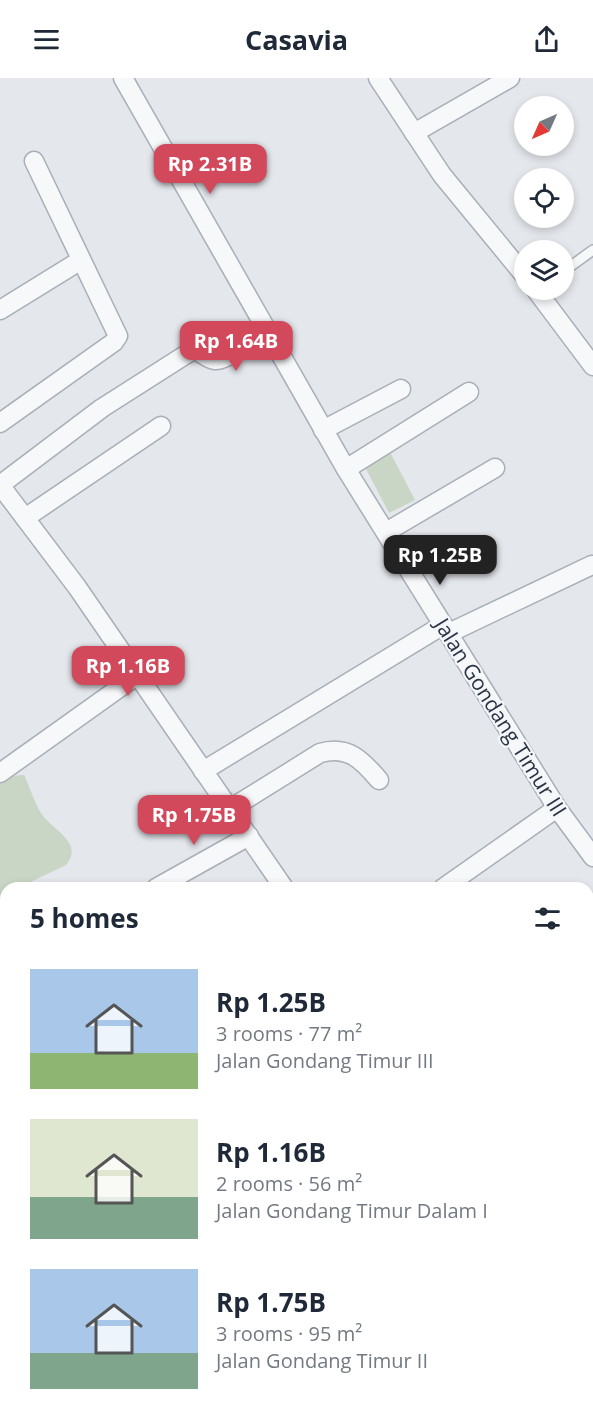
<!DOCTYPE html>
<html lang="en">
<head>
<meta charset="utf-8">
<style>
  :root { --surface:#fff; --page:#f2f2f3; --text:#1f2937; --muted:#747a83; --accent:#d1495b }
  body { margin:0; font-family:"Open Sans",sans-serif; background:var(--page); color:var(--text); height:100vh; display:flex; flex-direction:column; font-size:22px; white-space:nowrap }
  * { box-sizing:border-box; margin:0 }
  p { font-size:20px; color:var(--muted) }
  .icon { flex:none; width:33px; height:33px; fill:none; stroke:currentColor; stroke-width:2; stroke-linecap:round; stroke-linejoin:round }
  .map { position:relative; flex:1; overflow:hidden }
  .panel { position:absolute; left:0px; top:804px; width:594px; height:536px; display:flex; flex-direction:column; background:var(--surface); border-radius:18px 18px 0 0; box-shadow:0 3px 9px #0003 }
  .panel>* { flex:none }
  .needle { width:39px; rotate:225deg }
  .fabs { position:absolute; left:514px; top:18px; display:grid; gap:12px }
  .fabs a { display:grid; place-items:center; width:60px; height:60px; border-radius:50%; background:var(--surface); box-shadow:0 3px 9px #0003; font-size:30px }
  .price { position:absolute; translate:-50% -51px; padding:0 14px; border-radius:12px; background:var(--accent); color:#fff; font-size:20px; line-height:39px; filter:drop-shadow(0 2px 3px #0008) }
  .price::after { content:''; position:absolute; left:50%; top:36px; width:18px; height:14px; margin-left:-9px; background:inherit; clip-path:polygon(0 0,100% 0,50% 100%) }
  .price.active { background:#222; color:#fff }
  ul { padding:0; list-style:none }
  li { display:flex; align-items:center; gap:18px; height:150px; padding:0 30px }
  li span { display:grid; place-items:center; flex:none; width:168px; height:120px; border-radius:0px; color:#555 }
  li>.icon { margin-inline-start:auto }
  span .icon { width:72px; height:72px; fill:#fffc; stroke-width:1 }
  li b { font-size:26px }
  h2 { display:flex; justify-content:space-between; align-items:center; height:72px; padding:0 30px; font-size:26px }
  header { display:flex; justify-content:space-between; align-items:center; height:78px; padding:0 30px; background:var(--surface); font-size:27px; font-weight:700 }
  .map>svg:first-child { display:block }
  .green { fill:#c9d6c5 }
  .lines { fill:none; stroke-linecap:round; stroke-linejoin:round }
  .service-casing { stroke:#a9aeb7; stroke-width:12 }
  .minor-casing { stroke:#a9aeb7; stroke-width:21 }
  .service { stroke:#f7f8fa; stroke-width:9 }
  .minor { stroke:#f7f8fa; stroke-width:18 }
  .labels { text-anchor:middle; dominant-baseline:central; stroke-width:4.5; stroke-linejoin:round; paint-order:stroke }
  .street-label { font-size:21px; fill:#2b3445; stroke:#f4f6f9 }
</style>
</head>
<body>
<header><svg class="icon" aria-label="menu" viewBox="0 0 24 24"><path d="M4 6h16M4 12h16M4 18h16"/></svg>Casavia<svg class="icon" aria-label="share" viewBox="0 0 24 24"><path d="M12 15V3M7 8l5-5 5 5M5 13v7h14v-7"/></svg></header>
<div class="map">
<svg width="593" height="1339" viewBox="0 0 593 1339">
  <rect width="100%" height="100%" fill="#e4e7ec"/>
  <!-- green -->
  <g class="green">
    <path d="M 390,374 L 415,422 L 389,435 L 364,387 Z"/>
    <path d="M 24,697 C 30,709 34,724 41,735 C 52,752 85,765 66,787 L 18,810 L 6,810 L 6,815 L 0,817 L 0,705 L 11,698 Z"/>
  </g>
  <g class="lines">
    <!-- service casing -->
    <g class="service-casing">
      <path id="service" d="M 564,193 L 593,172"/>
    </g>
    <!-- minor casing -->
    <g class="minor-casing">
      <g id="minor">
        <path d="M 123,0 L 346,391 L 557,730 L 593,779"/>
        <path d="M 378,0 L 442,97 L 525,198"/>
        <path d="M 414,55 L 510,0"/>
        <path d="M 536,212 L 593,288"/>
        <path d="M 0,232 L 81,182"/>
        <path d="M 0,345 L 114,264 L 118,258 L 34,83"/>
        <path d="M 323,352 L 401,311"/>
        <path d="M 346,391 L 469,314"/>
        <path d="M 0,407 L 77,509 L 284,810"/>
        <path d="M 0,407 L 102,330 L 193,272 C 202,273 206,281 215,282 C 226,284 255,259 265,252"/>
        <path d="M 25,440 L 161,348"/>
        <path d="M 386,454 L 495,390"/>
        <path d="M 449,555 L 592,487"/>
        <path d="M 203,693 L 443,547"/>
        <path d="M 0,695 L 136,598"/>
        <path d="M 230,731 L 320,675 C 348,667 362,682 379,702"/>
        <path d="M 156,810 L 249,758"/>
        <path d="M 443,810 L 557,730"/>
        <path d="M 0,958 L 6,957"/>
        <path d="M 588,1014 L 593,1011"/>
        <path d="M 0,1150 L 6,1147"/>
        <path d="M 588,1196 L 593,1192"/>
        <path d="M 0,1310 L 6,1308"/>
        <path d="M 156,1334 L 159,1339"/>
        <path d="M 291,1334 L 293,1339"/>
        <path d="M 436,1334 L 437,1339"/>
        <path d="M 570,1334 L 574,1339"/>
      </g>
    </g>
    <!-- service -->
    <use href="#service" class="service"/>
    <!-- minor -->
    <use href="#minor" class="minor"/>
  </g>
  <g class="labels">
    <!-- street labels -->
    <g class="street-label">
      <text transform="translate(501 639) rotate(58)">Jalan Gondang Timur III</text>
    </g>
  </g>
</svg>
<div class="fabs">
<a><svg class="needle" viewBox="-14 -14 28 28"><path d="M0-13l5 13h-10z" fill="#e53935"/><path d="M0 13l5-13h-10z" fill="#747a83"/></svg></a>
<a><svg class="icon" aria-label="locate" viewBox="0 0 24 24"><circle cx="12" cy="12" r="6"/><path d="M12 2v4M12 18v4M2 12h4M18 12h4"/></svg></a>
<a><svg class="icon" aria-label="layers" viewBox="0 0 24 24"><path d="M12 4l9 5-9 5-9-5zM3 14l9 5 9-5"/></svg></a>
</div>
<b class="price" style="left:210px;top:117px">Rp 2.31B</b>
<b class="price" style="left:236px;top:294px">Rp 1.64B</b>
<b class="price active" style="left:440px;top:508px">Rp 1.25B</b>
<b class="price" style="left:128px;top:619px">Rp 1.16B</b>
<b class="price" style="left:194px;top:768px">Rp 1.75B</b>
<section class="panel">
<h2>5 homes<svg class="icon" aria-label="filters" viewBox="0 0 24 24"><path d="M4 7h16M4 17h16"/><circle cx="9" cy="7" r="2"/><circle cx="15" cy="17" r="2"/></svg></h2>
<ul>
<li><span style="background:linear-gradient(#a9c7e8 70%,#8fb573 0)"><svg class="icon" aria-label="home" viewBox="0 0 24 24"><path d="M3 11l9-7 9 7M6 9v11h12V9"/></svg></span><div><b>Rp 1.25B</b><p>3 rooms · 77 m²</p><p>Jalan Gondang Timur III</p></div></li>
<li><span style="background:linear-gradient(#dfe7d0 65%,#7fa58c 0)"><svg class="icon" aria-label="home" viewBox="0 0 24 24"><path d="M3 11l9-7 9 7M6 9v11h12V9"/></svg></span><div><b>Rp 1.16B</b><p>2 rooms · 56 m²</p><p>Jalan Gondang Timur Dalam I</p></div></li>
<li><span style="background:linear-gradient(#a9c7e8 70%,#7fa58c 0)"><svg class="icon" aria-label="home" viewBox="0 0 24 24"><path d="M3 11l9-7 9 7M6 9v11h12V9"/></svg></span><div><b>Rp 1.75B</b><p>3 rooms · 95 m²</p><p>Jalan Gondang Timur II</p></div></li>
</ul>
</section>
</div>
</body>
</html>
